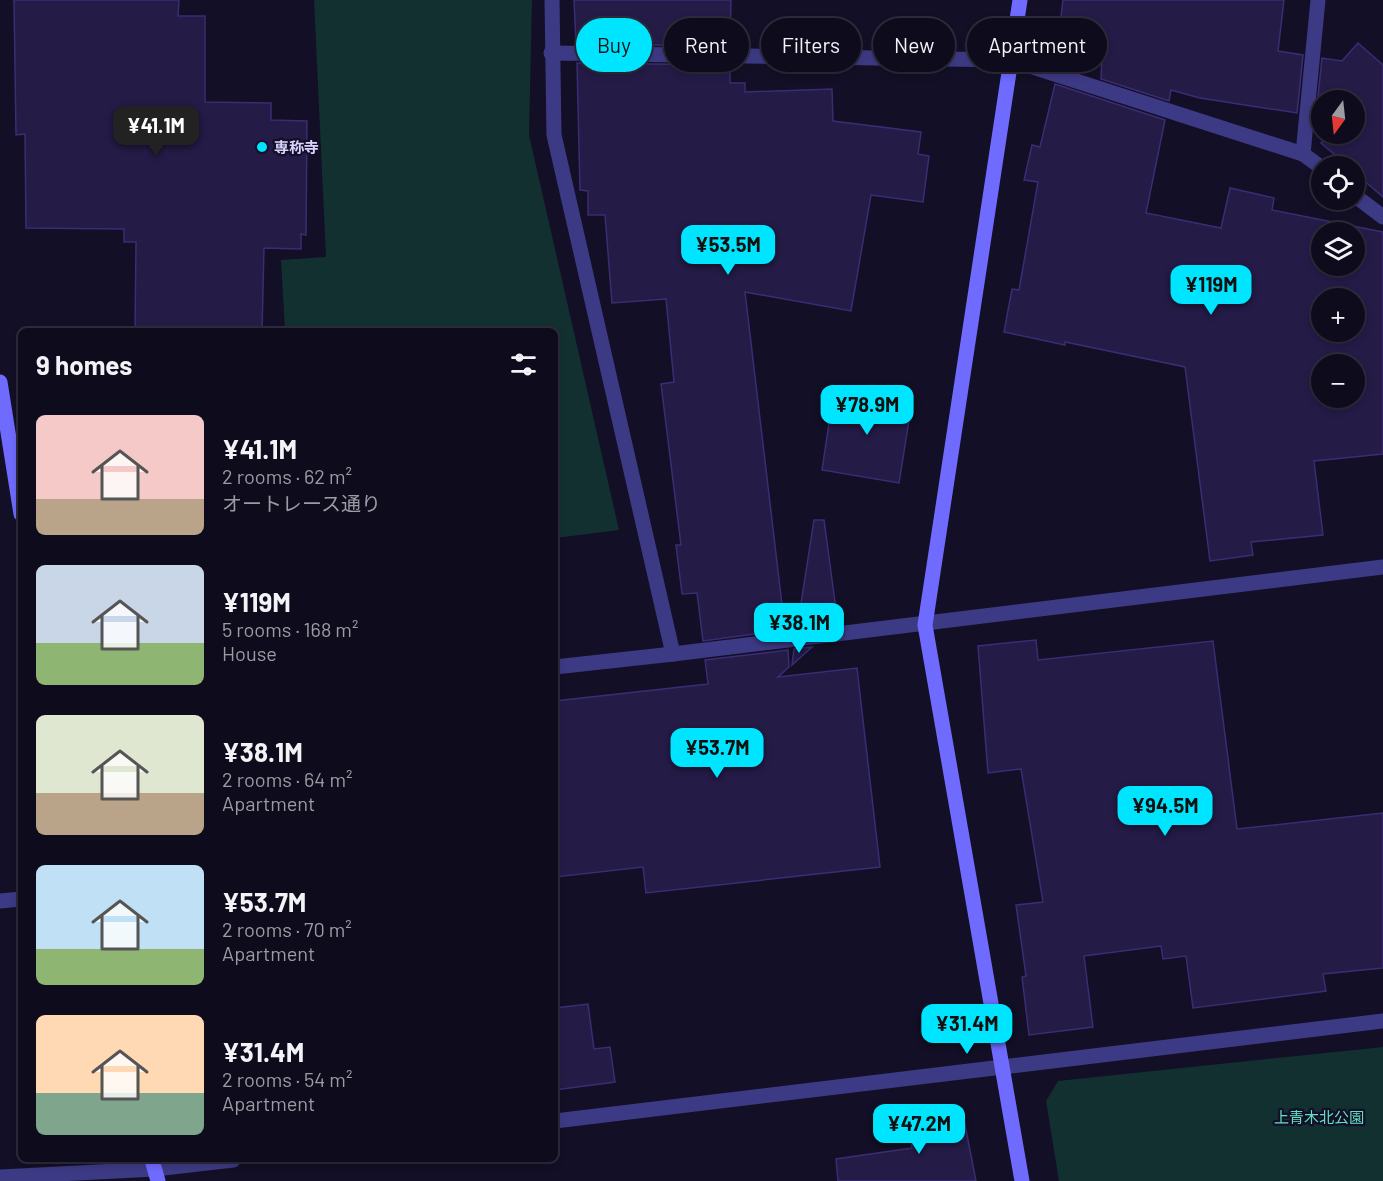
<!DOCTYPE html>
<html lang="en">
<head>
<meta charset="utf-8">
<style>
  :root { --surface:#0e0b1c; --page:#171425; --text:#f1f3f6; --muted:#9b9ba3; --line:#2e2b3b; --accent:#00e5ff }
  body { margin:0; font-family:Barlow,"Noto Sans JP",sans-serif; background:var(--page); color:var(--text); height:100vh; display:flex; flex-direction:column; font-size:22px; white-space:nowrap }
  * { box-sizing:border-box; margin:0 }
  p { font-size:20px; color:var(--muted) }
  .icon { flex:none; width:33px; height:33px; fill:none; stroke:currentColor; stroke-width:2; stroke-linecap:round; stroke-linejoin:round }
  .map { position:relative; flex:1; overflow:hidden }
  .sheet { position:absolute; left:18px; top:328px; width:540px; height:834px; display:flex; flex-direction:column; background:var(--surface); border-radius:9px; box-shadow:0 3px 9px #0003,0 0 0 2px var(--line) }
  .sheet>* { flex:none }
  .banner { position:absolute; left:576px; top:18px; width:570px; height:54px; display:flex; gap:12px }
  .needle { width:39px; rotate:195deg }
  .fabs { position:absolute; left:1311px; top:90px; display:grid; gap:12px }
  .fabs a { display:grid; place-items:center; width:54px; height:54px; border-radius:50%; background:var(--surface); box-shadow:0 3px 9px #0003,0 0 0 2px var(--line); font-size:30px }
  .price { position:absolute; translate:-50% -51px; padding:0 14px; border-radius:12px; background:var(--accent); color:#111; font-size:20px; line-height:39px; filter:drop-shadow(0 2px 3px #0008) }
  .price::after { content:''; position:absolute; left:50%; top:36px; width:18px; height:14px; margin-left:-9px; background:inherit; clip-path:polygon(0 0,100% 0,50% 100%) }
  .price.selected { background:#222; color:#fff }
  ul { padding:0; list-style:none }
  li { display:flex; align-items:center; gap:18px; height:150px; padding:0 18px }
  li span { display:grid; place-items:center; flex:none; width:168px; height:120px; border-radius:9px; color:#555 }
  li>.icon { margin-inline-start:auto }
  span .icon { width:72px; height:72px; fill:#fffc; stroke-width:1 }
  li b { font-size:26px }
  h2 { display:flex; justify-content:space-between; align-items:center; height:72px; padding:0 18px; font-size:26px }
  .pill { padding:0 21px; border-radius:27px; background:var(--surface); box-shadow:0 3px 9px #0003,0 0 0 2px var(--line); font-size:21px; line-height:54px }
  .pill.selected { background:var(--accent); color:#111 }
  .map>svg:first-child { display:block }
  .green { fill:#12302f }
  .building { fill:#241b47; stroke:#3b2d73; stroke-width:1.5; fill-rule:evenodd }
  .lines { fill:none; stroke-linecap:round; stroke-linejoin:round }
  .street { stroke:#3d3a85; stroke-width:15 }
  .secondary { stroke:#6f6bff; stroke-width:15 }
  .poi-dot { fill:#00e5ff; stroke:#130f26; stroke-width:2 }
  .labels { text-anchor:middle; dominant-baseline:central; stroke-width:4.5; stroke-linejoin:round; paint-order:stroke }
  .poi-label { font-size:15px; font-weight:bold; fill:#d9d4ff; stroke:#130f26; text-anchor:start }
  .park-label { font-size:15px; fill:#5fe0c0; stroke:#130f26 }
</style>
</head>
<body>
<div class="map">
<svg width="1383" height="1181" viewBox="0 0 1383 1181">
  <rect width="100%" height="100%" fill="#130f26"/>
  <!-- green -->
  <g class="green">
    <path d="M 314,0 L 532,0 L 529,135 L 619,530 L 555,538 L 555,332 L 285,331 L 281,260 L 326,257 Z"/>
    <path d="M 1383,1047 L 1383,1181 L 1059,1181 L 1046,1101 L 1058,1081 Z"/>
  </g>
  <!-- building -->
  <g class="building">
    <path d="M 14,0 L 179,0 L 178,16 L 205,16 L 205,102 L 271,103 L 271,120 L 307,121 L 306,235 L 301,234 L 301,249 L 264,248 L 262,332 L 135,332 L 136,242 L 124,242 L 124,229 L 26,228 L 25,134 L 16,135 Z"/>
    <path d="M 574,0 L 731,0 L 730,46 L 576,44 Z"/>
    <path d="M 1063,0 L 1284,0 L 1278,51 L 1303,55 L 1297,113 L 1200,98 L 1171,90 L 1169,101 L 1101,79 L 1102,56 L 1057,49 Z"/>
    <path d="M 1358,43 L 1383,65 L 1383,197 L 1354,172 L 1354,166 L 1348,166 L 1321,143 L 1331,134 L 1354,134 L 1354,100 L 1322,100 L 1322,117 L 1316,116 L 1322,58 L 1342,61 Z"/>
    <path d="M 577,63 L 730,65 L 730,83 L 745,83 L 745,92 L 832,89 L 833,121 L 921,132 L 918,154 L 929,156 L 923,202 L 871,195 L 851,311 L 745,292 L 785,630 L 703,641 L 697,593 L 682,594 L 676,545 L 681,545 L 661,384 L 674,382 L 666,299 L 612,303 L 605,215 L 588,215 L 588,191 L 580,190 Z"/>
    <path d="M 1055,84 L 1165,120 L 1146,213 L 1221,228 L 1230,188 L 1274,198 L 1272,210 L 1383,232 L 1383,454 L 1314,461 L 1323,535 L 1251,542 L 1253,555 L 1210,561 L 1185,367 L 1065,342 L 1065,345 L 1004,332 L 1012,289 L 1019,290 L 1038,182 L 1024,180 L 1032,145 L 1040,147 ZM 1322,232 L 1354,232 L 1354,266 L 1322,266 ZM 1322,298 L 1354,298 L 1354,332 L 1322,332 ZM 1322,364 L 1354,364 L 1354,398 L 1322,398 Z"/>
    <path d="M 834,390 L 912,402 L 899,483 L 822,470 Z"/>
    <path d="M 814,520 L 824,520 L 838,624 L 797,629 Z"/>
    <path d="M 1036,640 L 1038,660 L 1213,641 L 1237,829 L 1383,813 L 1383,968 L 1323,974 L 1326,991 L 1193,1008 L 1186,956 L 1163,959 L 1161,946 L 1084,956 L 1093,1027 L 1029,1035 L 1022,977 L 1026,976 L 1016,905 L 1043,902 L 1021,769 L 988,773 L 978,646 Z"/>
    <path d="M 812,647 L 792,665 L 794,649 Z"/>
    <path d="M 788,650 L 789,667 L 778,677 L 857,668 L 880,867 L 646,893 L 643,867 L 555,877 L 555,701 L 708,684 L 705,660 Z"/>
    <path d="M 588,1004 L 594,1049 L 610,1047 L 615,1082 L 555,1090 L 555,1008 Z"/>
    <path d="M 962,1109 L 976,1181 L 838,1181 L 836,1159 L 912,1148 L 907,1119 Z"/>
  </g>
  <g class="lines">
    <!-- street -->
    <g class="street">
      <path d="M 552,0 L 554,135 L 673,654 L 1383,567"/>
      <path d="M 551,53 L 1011,60 L 1303,154 L 1322,168"/>
      <path d="M 1303,154 L 1318,0"/>
      <path d="M 1354,195 L 1383,217"/>
      <path d="M 555,667 L 673,654"/>
      <path d="M 0,901 L 21,899"/>
      <path d="M 555,1121 L 1383,1021"/>
      <path d="M 0,1177 L 155,1169 L 233,1160"/>
    </g>
    <!-- secondary -->
    <g class="secondary">
      <path d="M 1020,0 L 925,625 L 1022,1181"/>
      <path d="M 0,382 L 21,514"/>
      <path d="M 152,1160 L 158,1181"/>
    </g>
  </g>
  <!-- markers -->
  <circle class="poi-dot" cx="262" cy="147" r="6"/>
  <g class="labels">
    <!-- poi labels -->
    <g class="poi-label">
      <text x="274" y="147">専称寺</text>
    </g>
    <!-- park labels -->
    <g class="park-label">
      <text x="1319" y="1117">上青木北公園</text>
    </g>
  </g>
</svg>
<div class="fabs">
<a><svg class="needle" viewBox="-14 -14 28 28"><path d="M0-13l5 13h-10z" fill="#e53935"/><path d="M0 13l5-13h-10z" fill="#9b9ba3"/></svg></a>
<a><svg class="icon" aria-label="locate" viewBox="0 0 24 24"><circle cx="12" cy="12" r="6"/><path d="M12 2v4M12 18v4M2 12h4M18 12h4"/></svg></a>
<a><svg class="icon" aria-label="layers" viewBox="0 0 24 24"><path d="M12 4l9 5-9 5-9-5zM3 14l9 5 9-5"/></svg></a>
<a>+</a>
<a>−</a>
</div>
<b class="price selected" style="left:156px;top:157px">¥41.1M</b>
<b class="price" style="left:728px;top:276px">¥53.5M</b>
<b class="price" style="left:1211px;top:316px">¥119M</b>
<b class="price" style="left:867px;top:436px">¥78.9M</b>
<b class="price" style="left:799px;top:654px">¥38.1M</b>
<b class="price" style="left:717px;top:779px">¥53.7M</b>
<b class="price" style="left:1165px;top:837px">¥94.5M</b>
<b class="price" style="left:967px;top:1055px">¥31.4M</b>
<b class="price" style="left:919px;top:1155px">¥47.2M</b>
<div class="banner">
<a class="pill selected">Buy</a>
<a class="pill">Rent</a>
<a class="pill">Filters</a>
<a class="pill">New</a>
<a class="pill">Apartment</a>
</div>
<section class="sheet">
<h2>9 homes<svg class="icon" aria-label="filters" viewBox="0 0 24 24"><path d="M4 7h16M4 17h16"/><circle cx="9" cy="7" r="2"/><circle cx="15" cy="17" r="2"/></svg></h2>
<ul>
<li><span style="background:linear-gradient(#f6c9c9 70%,#b9a48a 0)"><svg class="icon" aria-label="home" viewBox="0 0 24 24"><path d="M3 11l9-7 9 7M6 9v11h12V9"/></svg></span><div><b>¥41.1M</b><p>2 rooms · 62 m²</p><p>オートレース通り</p></div></li>
<li><span style="background:linear-gradient(#c9d6e8 65%,#8fb573 0)"><svg class="icon" aria-label="home" viewBox="0 0 24 24"><path d="M3 11l9-7 9 7M6 9v11h12V9"/></svg></span><div><b>¥119M</b><p>5 rooms · 168 m²</p><p>House</p></div></li>
<li><span style="background:linear-gradient(#dfe7d0 65%,#b9a48a 0)"><svg class="icon" aria-label="home" viewBox="0 0 24 24"><path d="M3 11l9-7 9 7M6 9v11h12V9"/></svg></span><div><b>¥38.1M</b><p>2 rooms · 64 m²</p><p>Apartment</p></div></li>
<li><span style="background:linear-gradient(#bfe0f5 70%,#8fb573 0)"><svg class="icon" aria-label="home" viewBox="0 0 24 24"><path d="M3 11l9-7 9 7M6 9v11h12V9"/></svg></span><div><b>¥53.7M</b><p>2 rooms · 70 m²</p><p>Apartment</p></div></li>
<li><span style="background:linear-gradient(#ffd9b3 65%,#7fa58c 0)"><svg class="icon" aria-label="home" viewBox="0 0 24 24"><path d="M3 11l9-7 9 7M6 9v11h12V9"/></svg></span><div><b>¥31.4M</b><p>2 rooms · 54 m²</p><p>Apartment</p></div></li>
</ul>
</section>
</div>
</body>
</html>
